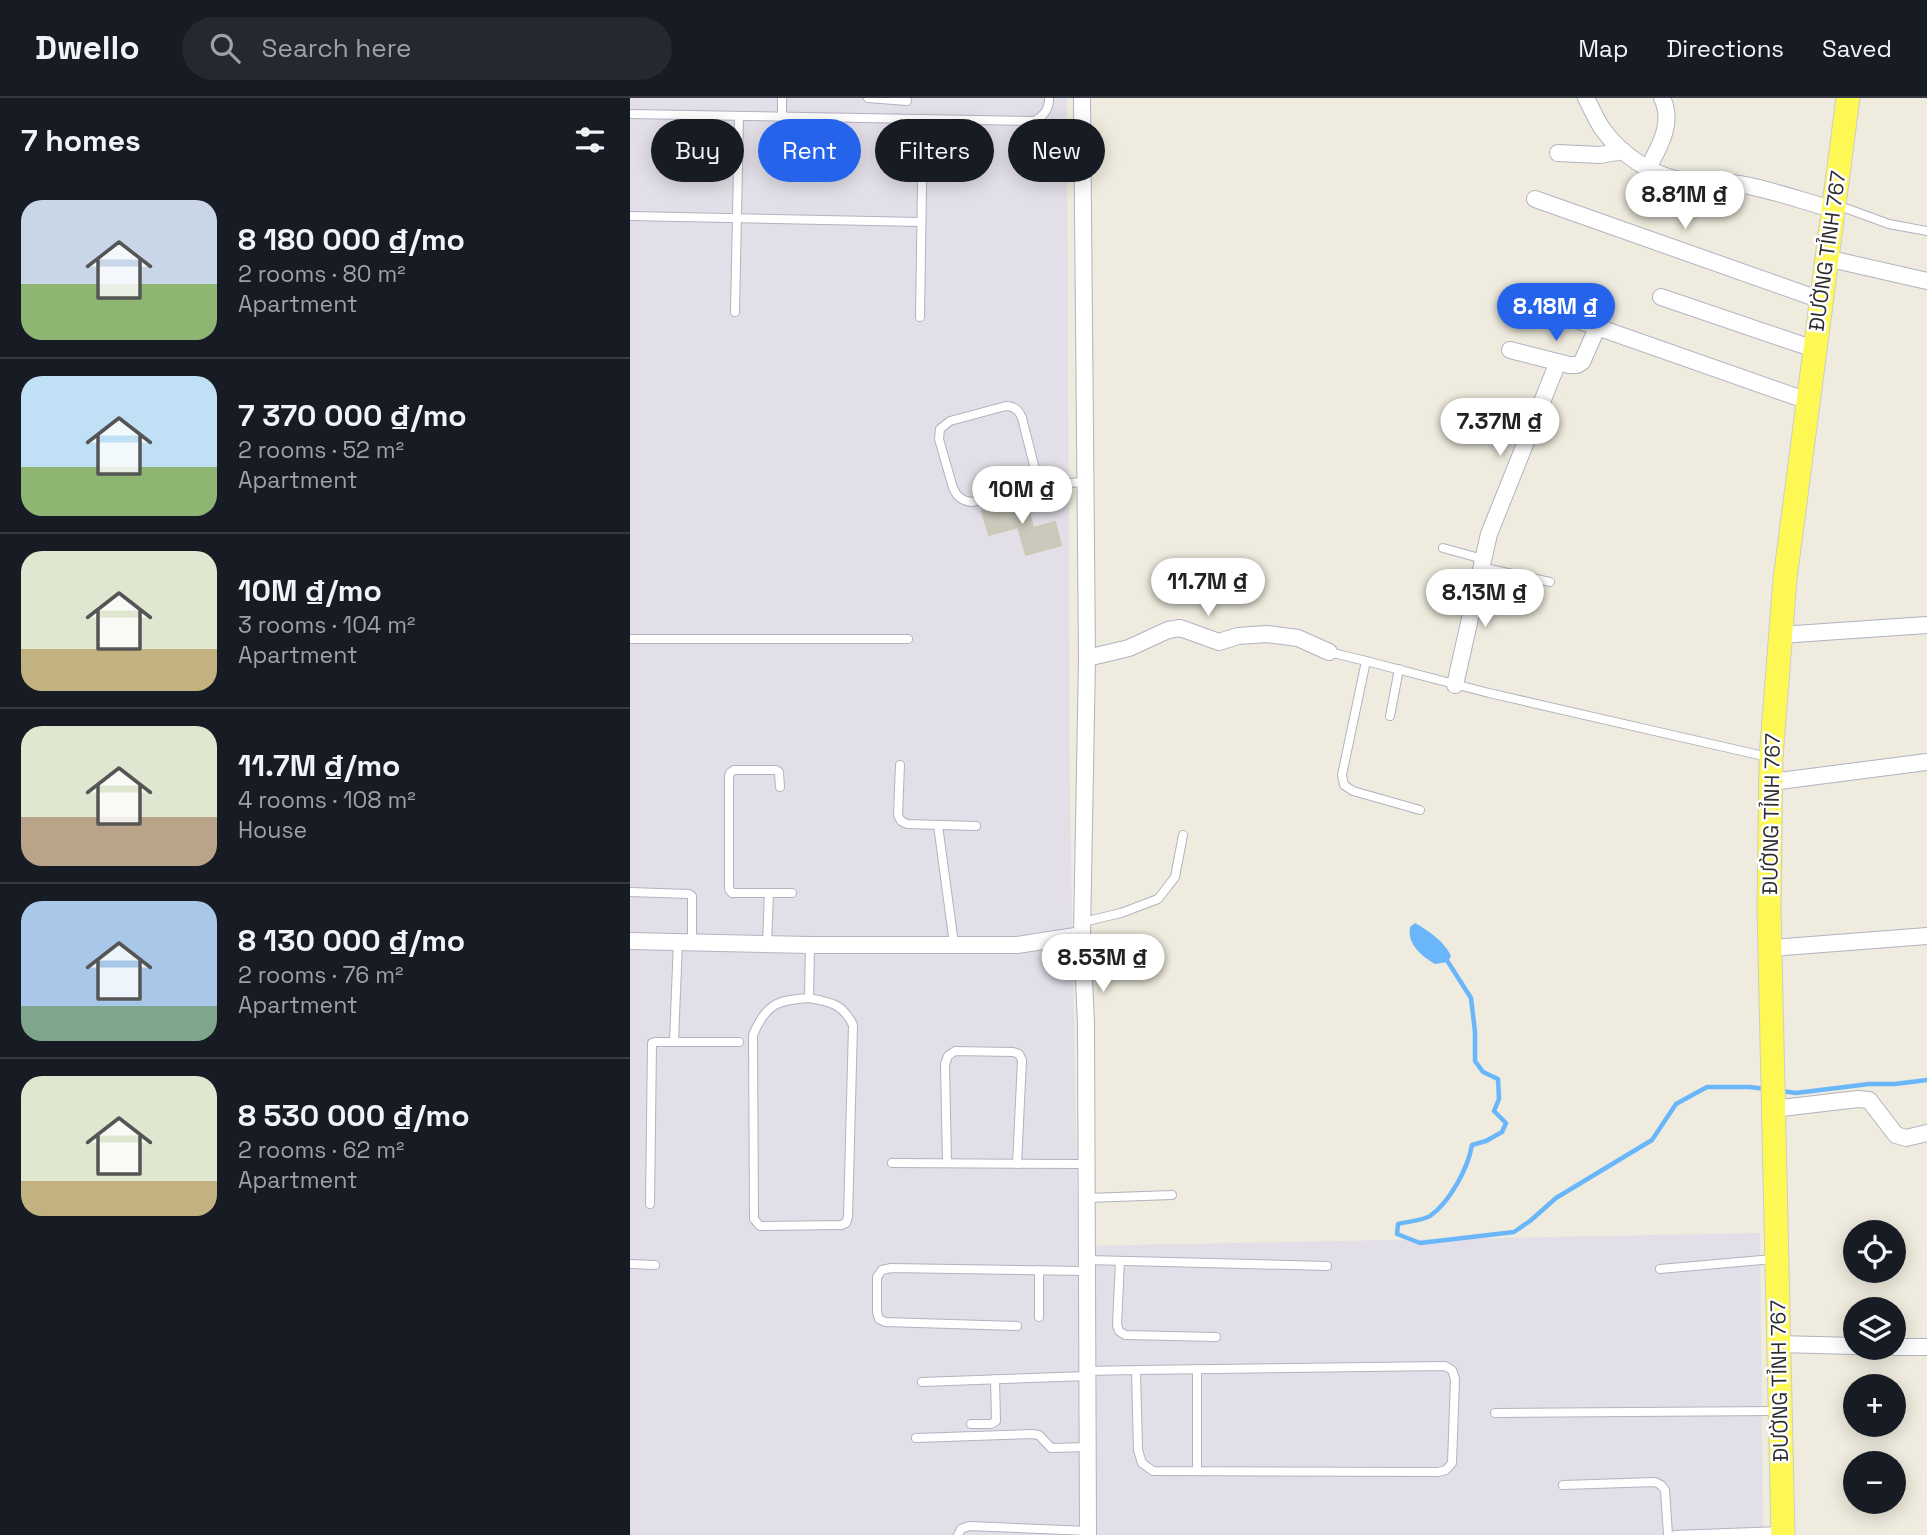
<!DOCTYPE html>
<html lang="en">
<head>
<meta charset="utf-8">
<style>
  :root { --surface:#171b24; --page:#242831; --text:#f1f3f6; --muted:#9ea1a6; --line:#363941; --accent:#2563eb }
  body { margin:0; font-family:"Space Grotesk",sans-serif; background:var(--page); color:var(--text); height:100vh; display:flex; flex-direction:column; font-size:26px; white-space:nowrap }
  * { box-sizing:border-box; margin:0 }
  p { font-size:23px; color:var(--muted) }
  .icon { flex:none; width:38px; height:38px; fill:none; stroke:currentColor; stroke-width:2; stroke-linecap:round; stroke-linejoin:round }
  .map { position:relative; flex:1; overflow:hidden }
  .panel { display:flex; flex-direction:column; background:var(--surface); width:630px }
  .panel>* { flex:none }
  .banner { position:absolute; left:21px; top:21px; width:665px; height:63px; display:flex; gap:14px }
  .controls { position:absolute; left:1213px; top:1122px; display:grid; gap:14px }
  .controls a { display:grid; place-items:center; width:63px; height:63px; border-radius:50%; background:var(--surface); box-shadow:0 4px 18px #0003; font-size:35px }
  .price { position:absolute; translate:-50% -60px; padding:0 16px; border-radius:24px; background:#fff; color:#222; font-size:23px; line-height:46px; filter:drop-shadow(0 2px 4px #0008) }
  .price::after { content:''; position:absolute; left:50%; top:42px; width:21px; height:16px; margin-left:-10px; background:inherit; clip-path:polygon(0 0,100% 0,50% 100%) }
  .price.current { background:var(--accent); color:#fff }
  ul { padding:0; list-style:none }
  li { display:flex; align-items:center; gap:21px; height:175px; padding:0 21px }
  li+li { border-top:2px solid var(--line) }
  li span { display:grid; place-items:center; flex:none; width:196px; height:140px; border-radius:21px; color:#555 }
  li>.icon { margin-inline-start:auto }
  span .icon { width:84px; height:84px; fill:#fffc; stroke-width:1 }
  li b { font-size:30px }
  h2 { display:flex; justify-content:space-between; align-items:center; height:84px; padding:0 21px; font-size:30px }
  .chip { padding:0 24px; border-radius:32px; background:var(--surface); box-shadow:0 4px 18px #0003; font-size:24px; line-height:63px }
  .chip.current { background:var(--accent); color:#fff }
  header { display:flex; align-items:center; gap:42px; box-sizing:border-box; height:98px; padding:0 35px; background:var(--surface); border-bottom:2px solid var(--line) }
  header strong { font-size:33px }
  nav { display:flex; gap:38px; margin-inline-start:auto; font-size:24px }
  .search { width:490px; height:63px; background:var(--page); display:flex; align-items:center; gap:18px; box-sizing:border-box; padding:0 24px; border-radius:38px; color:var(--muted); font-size:26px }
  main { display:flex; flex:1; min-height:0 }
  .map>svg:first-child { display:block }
  .industrial { fill:#e3dfe8 }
  .water { fill:#69b7fa }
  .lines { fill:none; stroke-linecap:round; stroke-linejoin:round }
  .stream { stroke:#69b7fa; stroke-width:4.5 }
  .building { fill:#cbc9bc; stroke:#cbc8b7; stroke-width:2 }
  .service-casing { stroke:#b2b2c1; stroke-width:10 }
  .minor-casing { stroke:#b2b2c1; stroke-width:18 }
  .primary-casing { stroke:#cdcdcd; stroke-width:25 }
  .service { stroke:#fff; stroke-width:8 }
  .minor { stroke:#fff; stroke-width:16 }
  .primary { stroke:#fef855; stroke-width:23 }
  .labels { text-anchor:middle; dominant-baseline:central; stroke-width:5; stroke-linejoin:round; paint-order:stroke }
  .street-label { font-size:21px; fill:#2d2d2d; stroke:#fff }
</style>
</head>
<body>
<header>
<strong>Dwello</strong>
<div class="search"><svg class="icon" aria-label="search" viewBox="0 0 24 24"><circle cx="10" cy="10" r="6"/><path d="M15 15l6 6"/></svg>Search here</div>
<nav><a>Map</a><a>Directions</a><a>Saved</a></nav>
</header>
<main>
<section class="panel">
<h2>7 homes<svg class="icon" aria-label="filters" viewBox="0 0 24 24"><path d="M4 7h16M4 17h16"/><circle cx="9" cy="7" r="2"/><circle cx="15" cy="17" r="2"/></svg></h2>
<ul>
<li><span style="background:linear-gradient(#c9d6e8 60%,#8fb573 0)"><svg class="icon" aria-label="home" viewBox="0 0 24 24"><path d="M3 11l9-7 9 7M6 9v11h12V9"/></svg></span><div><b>8 180 000 ₫/mo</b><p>2 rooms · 80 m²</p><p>Apartment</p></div></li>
<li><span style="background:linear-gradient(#bfe0f5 65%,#8fb573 0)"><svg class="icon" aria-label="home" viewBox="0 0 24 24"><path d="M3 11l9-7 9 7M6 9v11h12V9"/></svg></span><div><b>7 370 000 ₫/mo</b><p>2 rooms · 52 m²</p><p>Apartment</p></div></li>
<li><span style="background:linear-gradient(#dfe7d0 70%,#c2b280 0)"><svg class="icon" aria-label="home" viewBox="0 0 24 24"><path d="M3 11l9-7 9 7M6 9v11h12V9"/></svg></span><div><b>10M ₫/mo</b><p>3 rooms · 104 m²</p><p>Apartment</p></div></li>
<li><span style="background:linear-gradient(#dfe7d0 65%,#b9a48a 0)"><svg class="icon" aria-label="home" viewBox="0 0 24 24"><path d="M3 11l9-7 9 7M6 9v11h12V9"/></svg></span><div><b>11.7M ₫/mo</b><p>4 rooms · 108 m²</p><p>House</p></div></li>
<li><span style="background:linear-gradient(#a9c7e8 75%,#7fa58c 0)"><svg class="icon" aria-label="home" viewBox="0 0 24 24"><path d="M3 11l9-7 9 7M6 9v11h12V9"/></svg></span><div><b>8 130 000 ₫/mo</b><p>2 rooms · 76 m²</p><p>Apartment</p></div></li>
<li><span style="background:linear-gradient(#dfe7d0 75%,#c2b280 0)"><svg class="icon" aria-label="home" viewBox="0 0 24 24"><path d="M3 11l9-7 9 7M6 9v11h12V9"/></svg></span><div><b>8 530 000 ₫/mo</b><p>2 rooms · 62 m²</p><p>Apartment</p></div></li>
</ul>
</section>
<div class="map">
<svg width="1297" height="1437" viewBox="0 0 1297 1437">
  <rect width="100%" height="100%" fill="#efebde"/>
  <!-- industrial -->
  <path class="industrial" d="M 0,0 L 437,0 L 440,696 L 448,1148 L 1130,1135 L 1133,1437 L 0,1437 Z"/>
  <!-- water -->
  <path class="water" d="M 785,825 C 799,833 814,843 821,858 L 818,864 L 805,866 C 791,858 777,846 780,829 Z"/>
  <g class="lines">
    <!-- stream -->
    <g class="stream">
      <path d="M 818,864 L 841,900 L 845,934 L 845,963 L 853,974 L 868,981 L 869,1001 L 864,1013 L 876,1025 L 872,1034 L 856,1043 L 842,1047 C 838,1070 820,1104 800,1118 C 794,1122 776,1124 768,1126 L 767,1136 L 790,1145 L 884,1134 L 900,1123 L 926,1100 L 1022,1042 L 1046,1006 L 1077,989 L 1119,989 L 1136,991"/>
      <path d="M 1151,993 L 1166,995 L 1239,986 L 1265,986 L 1297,982"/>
    </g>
  </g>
  <!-- building -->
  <path class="building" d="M 396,401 L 403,430 L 425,424 L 431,447 L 396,457 L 388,429 L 359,437 L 352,413 Z"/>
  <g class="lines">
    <!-- service casing -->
    <g class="service-casing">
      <g id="service">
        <path d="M 238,0 L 277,3"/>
        <path d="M 0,16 L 405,23 C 414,17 419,12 419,0"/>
        <path d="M 152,19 L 152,0"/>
        <path d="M 1207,107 L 1259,126 L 1297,133"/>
        <path d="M 0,118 L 291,124"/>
        <path d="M 105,214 L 109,18"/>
        <path d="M 290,219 L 293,21"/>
        <path d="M 409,387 L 392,320 C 389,312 384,308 376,308 L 320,323 L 310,331 L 309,341 L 323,390 C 327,399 333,404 343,404 L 409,387 L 455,384"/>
        <path d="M 813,450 L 853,461"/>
        <path d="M 850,469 L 920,484"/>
        <path d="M 0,541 L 278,541"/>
        <path d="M 699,554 L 736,563 L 859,595 L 1138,659"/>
        <path d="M 736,563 L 712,677 L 714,687 L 723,693 L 790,712"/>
        <path d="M 760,618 L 769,571"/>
        <path d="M 270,667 L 268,717 L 271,723 L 277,726 L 346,728"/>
        <path d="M 150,689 L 149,674 L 146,672 L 104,672 L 100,675 L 99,679 L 99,791 L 102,795 L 162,795"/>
        <path d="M 308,727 L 324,846"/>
        <path d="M 0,794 L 59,796 L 62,798 L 62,844"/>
        <path d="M 453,824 L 491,815 L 528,801 L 545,779 L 553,737"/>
        <path d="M 137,845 L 139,795"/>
        <path d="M 179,900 C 201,904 213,906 223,927 L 218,1119 L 216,1125 L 211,1127 L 130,1128 L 124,1121 L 123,937 C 136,906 147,902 179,900 Z"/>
        <path d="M 179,900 L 180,847"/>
        <path d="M 44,944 L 48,843"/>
        <path d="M 262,1065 L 457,1066"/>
        <path d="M 317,1065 L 315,966 L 318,958 L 325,953 L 383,954 L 389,956 L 392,962 L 387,1066"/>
        <path d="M 457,1100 L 542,1097"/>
        <path d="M 20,1106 L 22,945 L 25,944 L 109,944"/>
        <path d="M 457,1162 L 697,1168"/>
        <path d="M 490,1163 L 487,1227 L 489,1233 L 495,1237 L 586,1239"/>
        <path d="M 0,1166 L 25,1167"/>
        <path d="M 1030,1171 L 1143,1161"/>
        <path d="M 409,1172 L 409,1219"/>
        <path d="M 387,1228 L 255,1224 L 249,1221 L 247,1214 L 247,1179 L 252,1172 L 261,1170 L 457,1173"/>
        <path d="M 567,1271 L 567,1373"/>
        <path d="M 457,1273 L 506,1272 L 815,1268 L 822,1272 L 825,1281 L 822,1365 L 816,1372 L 808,1374 L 523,1373 L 512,1365 L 508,1352 L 506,1272"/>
        <path d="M 292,1284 L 458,1278"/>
        <path d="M 865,1315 L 1147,1313"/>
        <path d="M 341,1326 L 361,1326 L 366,1323 L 365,1281"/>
        <path d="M 286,1340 L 402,1336 L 409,1337 L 421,1350 L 458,1349"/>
        <path d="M 933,1387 L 1025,1384 L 1031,1387 L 1035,1392 L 1038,1437"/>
        <path d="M 328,1437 L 331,1431 L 339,1428 L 458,1433"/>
        <path d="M 1045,1437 L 1150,1433"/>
      </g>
    </g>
    <!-- minor casing -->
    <g class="minor-casing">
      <g id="minor">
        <path d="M 452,0 L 457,560 L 452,837"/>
        <path d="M 956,0 C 962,11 967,24 974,33 C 991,56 1021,77 1050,82 C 1069,86 1089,82 1109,86 C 1140,91 1172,103 1202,111"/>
        <path d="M 928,55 L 970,57 L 993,53"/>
        <path d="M 1018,70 C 1030,48 1044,24 1032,0"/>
        <path d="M 905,101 L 1191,202"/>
        <path d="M 1042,102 L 1078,110 L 1084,106 L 1098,84"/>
        <path d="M 1196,160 L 1297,183"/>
        <path d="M 1031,199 L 1184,251"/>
        <path d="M 913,210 L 1178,303"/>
        <path d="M 880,252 L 939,267 L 947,267 L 952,264 L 967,230"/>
        <path d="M 1150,537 L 1297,527"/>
        <path d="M 457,560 L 499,550 L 538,532 L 550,530 L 589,544 L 608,538 L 637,536 L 668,540 L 699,554"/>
        <path d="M 825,587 L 859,436 L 928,264"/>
        <path d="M 1141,684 L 1297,664"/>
        <path d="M 0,843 L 180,847 L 387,847 L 452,837 L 456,925 L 458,1437"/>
        <path d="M 1141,850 L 1297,838"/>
        <path d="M 1143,1011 L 1228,1001 L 1239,1002 L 1266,1037 L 1276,1040 L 1297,1035"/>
        <path d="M 1148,1246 L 1225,1248"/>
        <path d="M 1264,1249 L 1297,1249"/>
      </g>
    </g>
    <!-- primary casing -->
    <g class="primary-casing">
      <path id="primary" d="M 1153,1437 L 1139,810 L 1141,660 L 1155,481 L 1218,0"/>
    </g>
    <!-- service -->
    <use href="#service" class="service"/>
    <!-- minor -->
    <use href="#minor" class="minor"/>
    <!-- primary -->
    <use href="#primary" class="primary"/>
  </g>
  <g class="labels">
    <!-- street labels -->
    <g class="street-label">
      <text transform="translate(1197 153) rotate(-82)">ĐƯỜNG TỈNH 767</text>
      <text transform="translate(1141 716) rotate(-89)">ĐƯỜNG TỈNH 767</text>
      <text transform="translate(1149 1283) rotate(-91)">ĐƯỜNG TỈNH 767</text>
    </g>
  </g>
</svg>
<div class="controls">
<a><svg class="icon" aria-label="locate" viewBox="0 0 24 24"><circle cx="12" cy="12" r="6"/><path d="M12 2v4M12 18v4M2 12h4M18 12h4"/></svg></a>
<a><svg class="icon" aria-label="layers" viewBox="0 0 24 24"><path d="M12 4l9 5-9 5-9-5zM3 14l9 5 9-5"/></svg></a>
<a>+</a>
<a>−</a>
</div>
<b class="price" style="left:1055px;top:133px">8.81M ₫</b>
<b class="price current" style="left:926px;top:245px">8.18M ₫</b>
<b class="price" style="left:870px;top:360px">7.37M ₫</b>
<b class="price" style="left:392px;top:428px">10M ₫</b>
<b class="price" style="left:578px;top:520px">11.7M ₫</b>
<b class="price" style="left:855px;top:531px">8.13M ₫</b>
<b class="price" style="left:473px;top:896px">8.53M ₫</b>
<div class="banner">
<a class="chip">Buy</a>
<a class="chip current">Rent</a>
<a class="chip">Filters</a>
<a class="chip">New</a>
</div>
</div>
</main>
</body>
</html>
